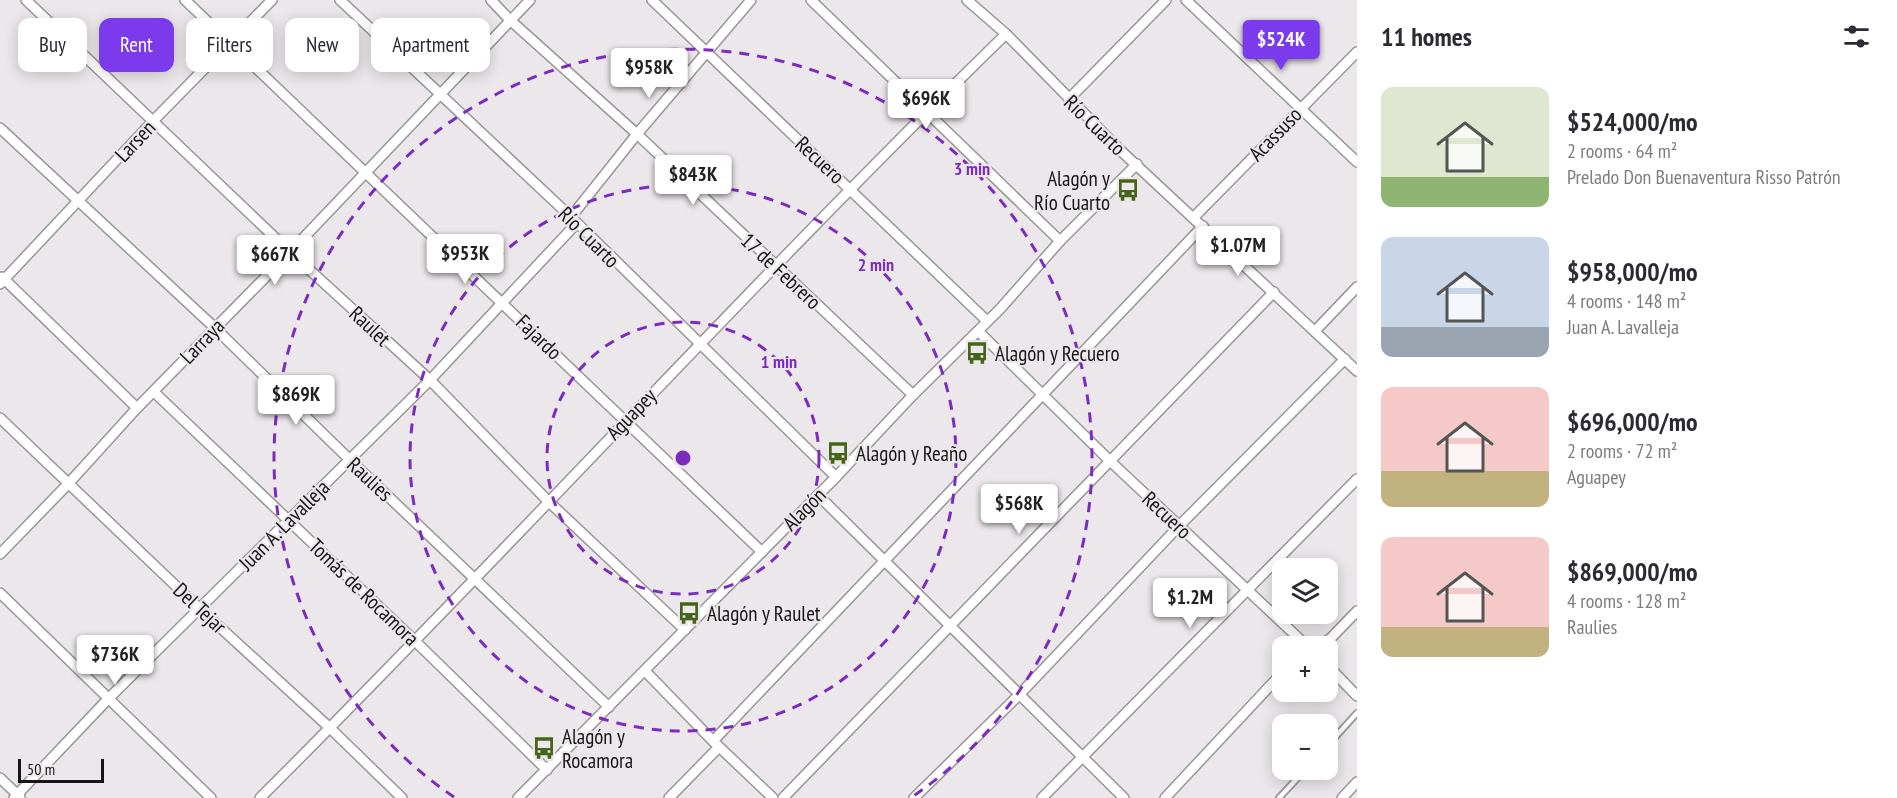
<!DOCTYPE html>
<html lang="en">
<head>
<meta charset="utf-8">
<style>
  :root { --surface:#fff; --page:#f2f2f3; --text:#2b2b33; --muted:#7c7c81; --accent:#7c3aed }
  body { margin:0; font-family:"PT Sans Narrow",sans-serif; background:var(--page); color:var(--text); height:100vh; display:flex; flex-direction:column; font-size:22px; white-space:nowrap }
  * { box-sizing:border-box; margin:0 }
  p { font-size:20px; color:var(--muted) }
  .icon { flex:none; width:33px; height:33px; fill:none; stroke:currentColor; stroke-width:2; stroke-linecap:round; stroke-linejoin:round }
  .map { position:relative; flex:1; overflow:hidden }
  .sheet { display:flex; flex-direction:column; background:var(--surface); width:540px }
  .sheet>* { flex:none }
  .guide { position:absolute; left:18px; top:18px; width:570px; height:54px; display:flex; gap:12px }
  .fabs { position:absolute; left:1272px; top:558px; display:grid; gap:12px }
  .fabs a { display:grid; place-items:center; width:66px; height:66px; border-radius:12px; background:var(--surface); box-shadow:0 3px 15px #0003; font-size:30px }
  .scale { position:absolute; left:18px; bottom:15px; width:86px; box-sizing:border-box; padding-left:6px; border:3px solid #161415; border-top:0; font-size:16px; line-height:21px; white-space:nowrap; color:#161415; -webkit-text-stroke:4px #ece7ea; paint-order:stroke }
  .price { position:absolute; translate:-50% -51px; padding:0 14px; border-radius:6px; background:#fff; color:#222; font-size:20px; line-height:39px; filter:drop-shadow(0 2px 3px #0008) }
  .price::after { content:''; position:absolute; left:50%; top:36px; width:18px; height:14px; margin-left:-9px; background:inherit; clip-path:polygon(0 0,100% 0,50% 100%) }
  .price.selected { background:var(--accent); color:#fff }
  ul { padding:0; list-style:none }
  li { display:flex; align-items:center; gap:18px; height:150px; padding:0 24px }
  li span { display:grid; place-items:center; flex:none; width:168px; height:120px; border-radius:12px; color:#555 }
  li>.icon { margin-inline-start:auto }
  span .icon { width:72px; height:72px; fill:#fffc; stroke-width:1 }
  li b { font-size:26px }
  h2 { display:flex; justify-content:space-between; align-items:center; height:72px; padding:0 24px; font-size:26px }
  .tag { padding:0 21px; border-radius:12px; background:var(--surface); box-shadow:0 3px 15px #0003; font-size:21px; line-height:54px }
  .tag.selected { background:var(--accent); color:#fff }
  main { display:flex; flex:1; min-height:0 }
  .map>svg:first-child { display:block }
  .lines { fill:none; stroke-linecap:round; stroke-linejoin:round }
  .service-casing { stroke:#9a9598; stroke-width:8 }
  .minor-casing { stroke:#9a9598; stroke-width:12 }
  .service { stroke:#fff; stroke-width:4.5 }
  .minor { stroke:#fff; stroke-width:9 }
  .ring { fill:none; stroke:#7b2cbf; stroke-width:3; stroke-dasharray:10 8 }
  .labels { text-anchor:middle; dominant-baseline:central; stroke-width:4.5; stroke-linejoin:round; paint-order:stroke }
  .street-label { font-size:21px; fill:#161415; stroke:#ece7ea }
  .poi-label { font-size:21px; fill:#161415; stroke:#ece7ea; text-anchor:start }
  .centre { fill:#7b2cbf; stroke:#ece7ea; stroke-width:3 }
  .ring-label { font-size:18px; text-anchor:middle; font-weight:bold; fill:#7b2cbf; stroke:#ece7ea; stroke-width:4.5; stroke-linejoin:round; paint-order:stroke }
</style>
</head>
<body>
<main>
<div class="map">
<svg width="1357" height="798" viewBox="0 0 1357 798">
  <rect width="100%" height="100%" fill="#ece7ea"/>
  <g class="lines">
    <!-- service casing -->
    <g class="service-casing">
      <g id="service">
        <path d="M 1328,745 L 1357,713"/>
        <path d="M 1279,798 L 1305,770"/>
      </g>
    </g>
    <!-- minor casing -->
    <g class="minor-casing">
      <g id="minor">
        <path d="M 26,0 L 290,252 L 430,380 L 548,501 L 685,630"/>
        <path d="M 185,0 L 762,552"/>
        <path d="M 340,0 L 571,217 L 836,477"/>
        <path d="M 491,0 L 510,20 L 637,134 L 913,395"/>
        <path d="M 652,0 L 987,321"/>
        <path d="M 811,0 L 1060,241"/>
        <path d="M 967,0 L 1006,34 L 1119,149 L 1357,371"/>
        <path d="M 1186,0 L 1357,162"/>
        <path d="M 1069,99 L 1166,0"/>
        <path d="M 0,128 L 215,328 L 350,460 L 609,707"/>
        <path d="M 571,217 L 637,134 L 751,0"/>
        <path d="M 1194,217 L 1357,52"/>
        <path d="M 2,277 L 137,408"/>
        <path d="M 0,284 L 153,121 L 272,0"/>
        <path d="M 978,331 L 1109,460 L 1307,646"/>
        <path d="M 1315,331 L 1357,287"/>
        <path d="M 154,392 L 415,641 L 547,770"/>
        <path d="M 0,418 L 200,609 L 330,728 L 402,798"/>
        <path d="M 818,495 L 1124,798"/>
        <path d="M 0,554 L 69,483 L 137,408 L 290,252 L 530,0"/>
        <path d="M 0,593 L 211,798"/>
        <path d="M 1318,646 L 1330,639 L 1357,611"/>
        <path d="M 1328,666 L 1357,696"/>
        <path d="M 645,671 L 713,741 L 773,798"/>
        <path d="M 713,741 L 1203,226"/>
        <path d="M 0,778 L 20,797"/>
        <path d="M 14,798 L 109,698 L 430,380 L 576,224"/>
        <path d="M 260,798 C 512,547 751,283 1006,34"/>
        <path d="M 518,798 L 836,477 L 913,395 L 1000,309 L 1060,241 L 1137,164"/>
        <path d="M 669,798 L 719,747"/>
        <path d="M 783,798 L 1274,292"/>
        <path d="M 914,798 L 1020,694 L 1179,526 L 1345,359"/>
        <path d="M 1042,798 L 1357,479"/>
        <path d="M 1165,798 L 1282,673"/>
        <path d="M 1342,798 L 1357,782"/>
      </g>
    </g>
    <!-- service -->
    <use href="#service" class="service"/>
    <!-- minor -->
    <use href="#minor" class="minor"/>
  </g>
  <!-- distance rings -->
  <g class="ring">
    <circle cx="683" cy="458" r="136"/>
    <circle cx="683" cy="458" r="273"/>
    <path d="M454 797A409 409 0 1 1 912 797"/>
  </g>
  <!-- icons -->
  <defs>
    <g id="bus-bare" transform="scale(1.8)"><path d="M-5-6H5V4H4V6H2V4H-2V6H-4V4H-5ZM-3.5-4V0h7V-4ZM-3.5 1.2v1.5H-2V1.2ZM2 1.2v1.5H3.5V1.2Z" fill="#44641a" stroke="#ece7ea" stroke-width="2.5" paint-order="stroke"/></g>
  </defs>
  <g fill-rule="evenodd">
    <use href="#bus-bare" x="1128" y="190"/>
    <use href="#bus-bare" x="977" y="353"/>
    <use href="#bus-bare" x="838" y="453"/>
    <use href="#bus-bare" x="689" y="613"/>
    <use href="#bus-bare" x="544" y="748"/>
  </g>
  <g class="labels">
    <!-- street labels -->
    <g class="street-label">
      <text transform="translate(1095 125) rotate(44)">Río Cuarto</text>
      <text transform="translate(1275 134) rotate(-46)">Acassuso</text>
      <text transform="translate(135 141) rotate(-47)">Larsen</text>
      <text transform="translate(820 160) rotate(43)">Recuero</text>
      <text transform="translate(589 237) rotate(45)">Río Cuarto</text>
      <text transform="translate(781 271) rotate(43)">17 de Febrero</text>
      <text transform="translate(370 326) rotate(43)">Raulet</text>
      <text transform="translate(539 337) rotate(44)">Fajardo</text>
      <text transform="translate(202 341) rotate(-46)">Larraya</text>
      <text transform="translate(631 414) rotate(-46)">Aguapey</text>
      <text transform="translate(370 479) rotate(43)">Raulies</text>
      <text transform="translate(804 509) rotate(-45)">Alagón</text>
      <text transform="translate(1167 515) rotate(43)">Recuero</text>
      <text transform="translate(284 525) rotate(-45)">Juan A. Lavalleja</text>
      <text transform="translate(364 592) rotate(44)">Tomás de Rocamora</text>
      <text transform="translate(200 608) rotate(43)">Del Tejar</text>
    </g>
    <!-- poi labels -->
    <g class="poi-label">
      <text x="1110" y="178" text-anchor="end">Alagón y<tspan x="1110" dy="24">Río Cuarto</tspan></text>
      <text x="995" y="353">Alagón y Recuero</text>
      <text x="856" y="453">Alagón y Reaño</text>
      <text x="707" y="613">Alagón y Raulet</text>
      <text x="562" y="736">Alagón y<tspan x="562" dy="24">Rocamora</tspan></text>
    </g>
  </g>
  <circle cx="683" cy="458" r="9" class="centre"/>
  <g class="ring-label">
    <text x="972" y="175">3 min</text>
    <text x="876" y="271">2 min</text>
    <text x="779" y="368">1 min</text>
  </g>
</svg>
<div class="fabs">
<a><svg class="icon" aria-label="layers" viewBox="0 0 24 24"><path d="M12 4l9 5-9 5-9-5zM3 14l9 5 9-5"/></svg></a>
<a>+</a>
<a>−</a>
</div>
<div class="scale">50 m</div>
<b class="price selected" style="left:1281px;top:71px">$524K</b>
<b class="price" style="left:649px;top:99px">$958K</b>
<b class="price" style="left:926px;top:130px">$696K</b>
<b class="price" style="left:693px;top:206px">$843K</b>
<b class="price" style="left:1238px;top:277px">$1.07M</b>
<b class="price" style="left:465px;top:285px">$953K</b>
<b class="price" style="left:275px;top:286px">$667K</b>
<b class="price" style="left:296px;top:426px">$869K</b>
<b class="price" style="left:1019px;top:535px">$568K</b>
<b class="price" style="left:1190px;top:629px">$1.2M</b>
<b class="price" style="left:115px;top:686px">$736K</b>
<div class="guide">
<a class="tag">Buy</a>
<a class="tag selected">Rent</a>
<a class="tag">Filters</a>
<a class="tag">New</a>
<a class="tag">Apartment</a>
</div>
</div>
<section class="sheet">
<h2>11 homes<svg class="icon" aria-label="filters" viewBox="0 0 24 24"><path d="M4 7h16M4 17h16"/><circle cx="9" cy="7" r="2"/><circle cx="15" cy="17" r="2"/></svg></h2>
<ul>
<li><span style="background:linear-gradient(#dfe7d0 75%,#8fb573 0)"><svg class="icon" aria-label="home" viewBox="0 0 24 24"><path d="M3 11l9-7 9 7M6 9v11h12V9"/></svg></span><div><b>$524,000/mo</b><p>2 rooms · 64 m²</p><p>Prelado Don Buenaventura Risso Patrón</p></div></li>
<li><span style="background:linear-gradient(#c9d6e8 75%,#9aa5b1 0)"><svg class="icon" aria-label="home" viewBox="0 0 24 24"><path d="M3 11l9-7 9 7M6 9v11h12V9"/></svg></span><div><b>$958,000/mo</b><p>4 rooms · 148 m²</p><p>Juan A. Lavalleja</p></div></li>
<li><span style="background:linear-gradient(#f6c9c9 70%,#c2b280 0)"><svg class="icon" aria-label="home" viewBox="0 0 24 24"><path d="M3 11l9-7 9 7M6 9v11h12V9"/></svg></span><div><b>$696,000/mo</b><p>2 rooms · 72 m²</p><p>Aguapey</p></div></li>
<li><span style="background:linear-gradient(#f6c9c9 75%,#c2b280 0)"><svg class="icon" aria-label="home" viewBox="0 0 24 24"><path d="M3 11l9-7 9 7M6 9v11h12V9"/></svg></span><div><b>$869,000/mo</b><p>4 rooms · 128 m²</p><p>Raulies</p></div></li>
</ul>
</section>
</main>
</body>
</html>
